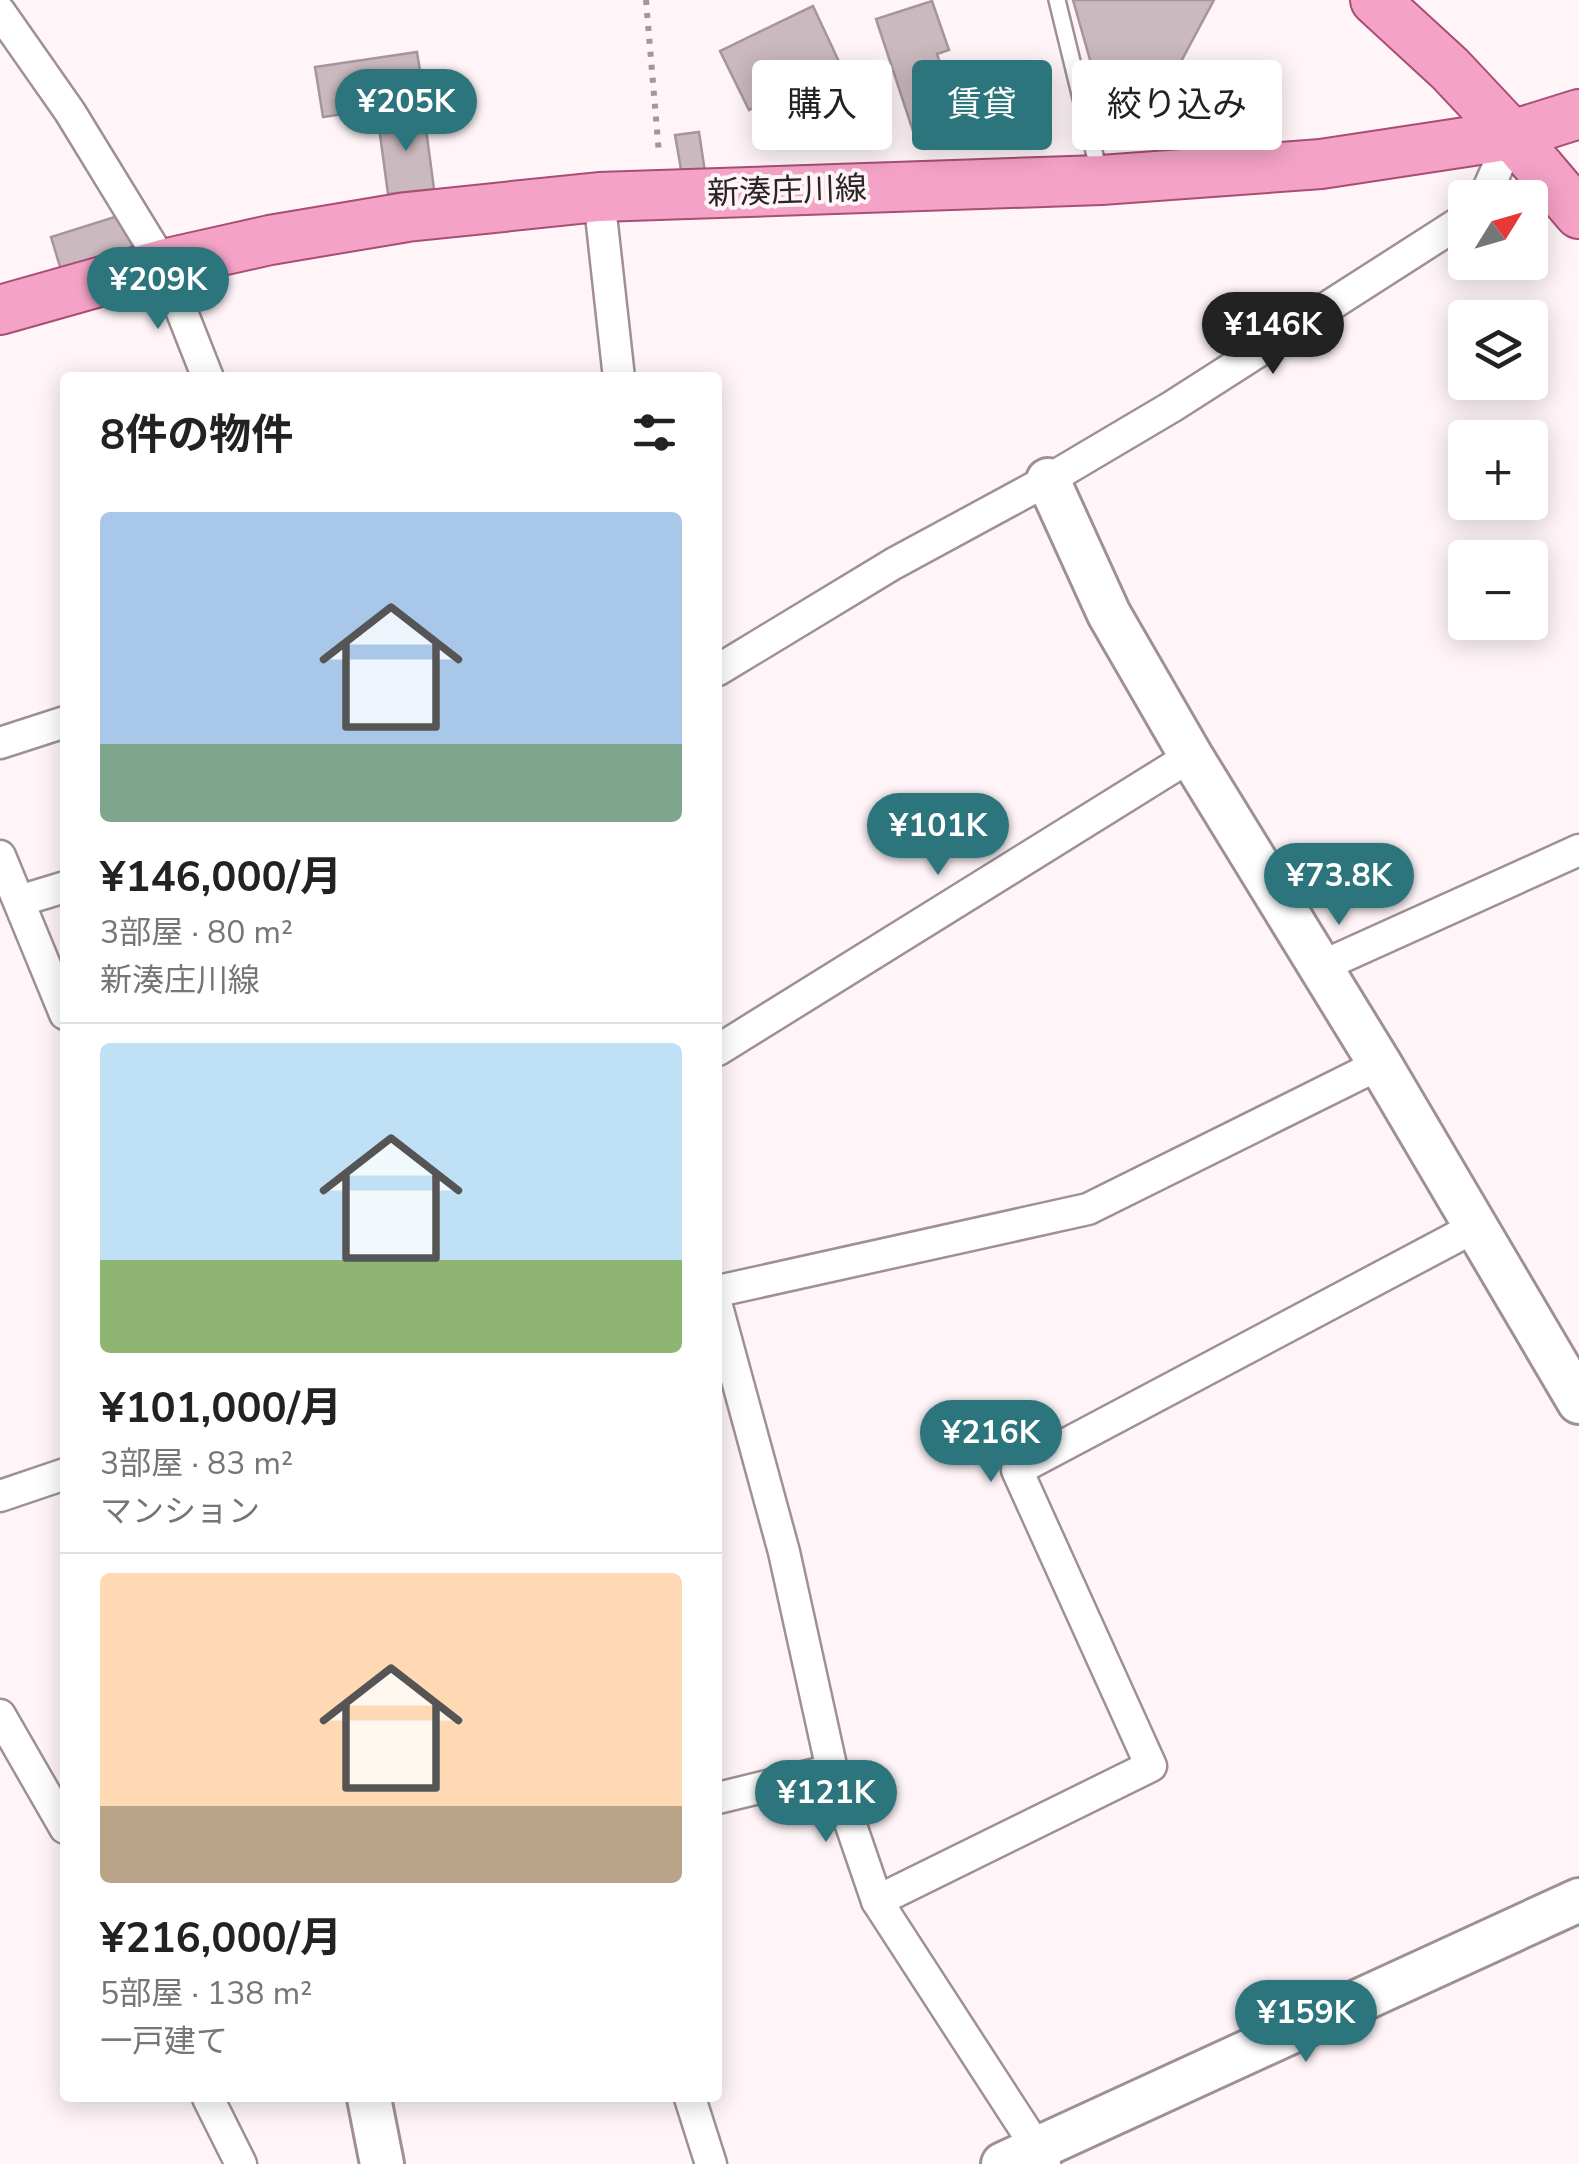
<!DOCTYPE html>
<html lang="ja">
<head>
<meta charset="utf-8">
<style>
  :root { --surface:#fff; --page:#f2f2f2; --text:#222; --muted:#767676; --line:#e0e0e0; --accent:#2c757d }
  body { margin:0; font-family:"Nunito Sans","Noto Sans JP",sans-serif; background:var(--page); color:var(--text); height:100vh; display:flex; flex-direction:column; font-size:38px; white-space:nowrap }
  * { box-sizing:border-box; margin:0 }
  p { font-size:32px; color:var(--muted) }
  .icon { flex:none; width:55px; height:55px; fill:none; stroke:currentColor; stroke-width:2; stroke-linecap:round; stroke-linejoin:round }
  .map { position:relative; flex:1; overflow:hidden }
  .side { position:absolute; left:60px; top:372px; width:662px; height:1730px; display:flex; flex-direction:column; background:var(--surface); border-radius:10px; box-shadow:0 5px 25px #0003 }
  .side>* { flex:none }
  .banner { position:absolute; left:752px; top:60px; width:675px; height:90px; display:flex; gap:20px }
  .needle { width:65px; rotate:53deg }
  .fabs { position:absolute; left:1448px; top:180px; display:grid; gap:20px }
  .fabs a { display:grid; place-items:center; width:100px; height:100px; border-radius:10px; background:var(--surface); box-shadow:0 5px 25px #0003; font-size:50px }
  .price { position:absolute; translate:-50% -85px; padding:0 22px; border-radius:35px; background:var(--accent); color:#fff; font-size:32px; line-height:65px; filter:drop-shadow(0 2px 5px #0008) }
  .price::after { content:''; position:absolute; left:50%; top:60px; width:30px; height:22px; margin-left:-15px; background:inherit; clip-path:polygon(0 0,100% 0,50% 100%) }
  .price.active { background:#222; color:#fff }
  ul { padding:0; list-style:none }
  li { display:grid; align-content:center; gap:20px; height:530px; padding:0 40px }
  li+li { border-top:2px solid var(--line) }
  li span { display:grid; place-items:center; height:310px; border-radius:10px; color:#555 }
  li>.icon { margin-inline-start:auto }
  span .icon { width:180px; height:180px; fill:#fffc; stroke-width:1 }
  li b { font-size:42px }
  h2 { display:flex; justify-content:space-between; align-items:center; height:120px; padding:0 40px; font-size:42px }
  .tag { padding:0 35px; border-radius:10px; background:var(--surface); box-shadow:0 5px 25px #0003; font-size:35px; line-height:90px }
  .tag.active { background:var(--accent); color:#fff }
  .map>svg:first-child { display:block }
  .building { fill:#cab9bf; stroke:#a6969b; stroke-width:2.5 }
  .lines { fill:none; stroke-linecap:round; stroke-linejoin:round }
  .lane-casing { stroke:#a09095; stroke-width:20 }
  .street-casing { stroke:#a09095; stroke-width:35 }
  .secondary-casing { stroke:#a09095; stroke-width:48 }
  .primary-casing { stroke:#a84e75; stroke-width:52 }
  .path { stroke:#9f9799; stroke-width:6; stroke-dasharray:5 8; stroke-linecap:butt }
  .lane { stroke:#fff; stroke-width:15 }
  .street { stroke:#fff; stroke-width:30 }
  .secondary { stroke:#fff; stroke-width:42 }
  .primary { stroke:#f4a3c6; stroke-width:48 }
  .labels { text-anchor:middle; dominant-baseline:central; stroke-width:8; stroke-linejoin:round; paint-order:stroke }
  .street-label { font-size:32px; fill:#2a2426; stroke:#fff5f8 }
</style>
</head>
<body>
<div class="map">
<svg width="1579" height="2164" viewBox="0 0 1579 2164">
  <rect width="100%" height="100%" fill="#fff5f8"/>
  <!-- building -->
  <g class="building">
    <path d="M 1073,0 L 1214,0 L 1155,110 L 1106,116 Z"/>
    <path d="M 932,1 L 949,50 L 937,54 L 949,89 L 957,87 L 967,117 L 914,134 L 876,19 Z"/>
    <path d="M 813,6 L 841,66 L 749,110 L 720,51 Z"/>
    <path d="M 417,52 L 425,102 L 323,117 L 315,67 Z"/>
    <path d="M 1170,110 L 1174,127 L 1119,137 L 1116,120 Z"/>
    <path d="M 424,114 L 434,189 L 388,194 L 378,120 Z"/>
    <path d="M 699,132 L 705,172 L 682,175 L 675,135 Z"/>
    <path d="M 124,214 L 135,247 L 61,270 L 51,237 Z"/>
  </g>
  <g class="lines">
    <!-- lane casing -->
    <g class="lane-casing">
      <path id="lane" d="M 1057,0 L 1100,176"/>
    </g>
    <!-- street casing -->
    <g class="street-casing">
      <g id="street">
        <path d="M 0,12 L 70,112 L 163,264 L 208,378"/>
        <path d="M 599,197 L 619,378"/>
        <path d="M 1484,198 L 1512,135"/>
        <path d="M 718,670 L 893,564 L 1048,480 L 1173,406 L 1465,219"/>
        <path d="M 0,743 L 65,722"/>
        <path d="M 0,856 L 65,1014"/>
        <path d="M 19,901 L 65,887"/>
        <path d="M 1320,967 L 1579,850"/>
        <path d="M 718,1050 L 1191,756"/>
        <path d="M 718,1291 L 1088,1209 L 1380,1064"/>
        <path d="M 718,1310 L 784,1552 L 832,1770 L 877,1901 L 1037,2148 L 1045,2164"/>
        <path d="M 0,1496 L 65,1474"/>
        <path d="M 0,1715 L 65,1828"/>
        <path d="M 718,1798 L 832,1770"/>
        <path d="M 877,1901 L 1151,1766 L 1017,1470 L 1477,1226"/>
        <path d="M 208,2098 L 241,2164"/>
        <path d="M 690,2098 L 711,2164"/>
      </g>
    </g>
    <!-- secondary casing -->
    <g class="secondary-casing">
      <g id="secondary">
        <path d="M 1048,480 L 1109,614 L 1191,756 L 1380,1064 L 1579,1402"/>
        <path d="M 369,2098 L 382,2164"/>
        <path d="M 1003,2164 L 1579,1900"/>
      </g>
    </g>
    <!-- primary casing -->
    <g class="primary-casing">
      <g id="primary">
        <path d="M 1375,0 L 1450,69 L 1512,135 L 1579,214"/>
        <path d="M 0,310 L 163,264 L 270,240 L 407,217 L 599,197 L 1101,180 L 1321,164 L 1512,135 L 1579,114"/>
      </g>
    </g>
    <!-- path -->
    <path class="path" d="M 646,0 L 659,154"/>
    <!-- lane -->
    <use href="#lane" class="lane"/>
    <!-- street -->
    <use href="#street" class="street"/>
    <!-- secondary -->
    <use href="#secondary" class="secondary"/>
    <!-- primary -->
    <use href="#primary" class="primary"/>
  </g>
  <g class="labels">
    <!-- street labels -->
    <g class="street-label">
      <text transform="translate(787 191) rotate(-2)">新湊庄川線</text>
    </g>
  </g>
</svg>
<div class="fabs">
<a><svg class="needle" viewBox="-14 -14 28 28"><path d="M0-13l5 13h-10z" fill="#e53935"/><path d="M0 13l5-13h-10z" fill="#767676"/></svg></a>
<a><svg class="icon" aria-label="layers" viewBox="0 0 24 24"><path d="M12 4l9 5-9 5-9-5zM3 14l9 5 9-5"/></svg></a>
<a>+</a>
<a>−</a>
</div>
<b class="price" style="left:406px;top:154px">¥205K</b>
<b class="price" style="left:158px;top:332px">¥209K</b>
<b class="price active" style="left:1273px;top:377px">¥146K</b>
<b class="price" style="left:938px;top:878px">¥101K</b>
<b class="price" style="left:1339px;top:928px">¥73.8K</b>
<b class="price" style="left:991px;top:1485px">¥216K</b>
<b class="price" style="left:826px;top:1845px">¥121K</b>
<b class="price" style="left:1306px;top:2065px">¥159K</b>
<div class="banner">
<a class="tag">購入</a>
<a class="tag active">賃貸</a>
<a class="tag">絞り込み</a>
</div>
<section class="side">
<h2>8件の物件<svg class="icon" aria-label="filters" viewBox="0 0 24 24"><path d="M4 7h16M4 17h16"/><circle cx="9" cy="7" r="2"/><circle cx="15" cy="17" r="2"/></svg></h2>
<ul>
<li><span style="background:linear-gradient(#a9c7e8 75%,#7fa58c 0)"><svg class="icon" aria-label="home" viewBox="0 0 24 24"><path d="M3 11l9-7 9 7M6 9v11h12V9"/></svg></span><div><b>¥146,000/月</b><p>3部屋 · 80 m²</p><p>新湊庄川線</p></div></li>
<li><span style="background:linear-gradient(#bfe0f5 70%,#8fb573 0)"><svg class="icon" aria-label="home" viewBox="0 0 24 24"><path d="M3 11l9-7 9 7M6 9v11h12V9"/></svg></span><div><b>¥101,000/月</b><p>3部屋 · 83 m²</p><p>マンション</p></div></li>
<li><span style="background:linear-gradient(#ffd9b3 75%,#b9a48a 0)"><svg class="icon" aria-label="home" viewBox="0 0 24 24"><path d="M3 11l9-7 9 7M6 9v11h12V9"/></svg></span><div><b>¥216,000/月</b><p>5部屋 · 138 m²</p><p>一戸建て</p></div></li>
</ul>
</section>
</div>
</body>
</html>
